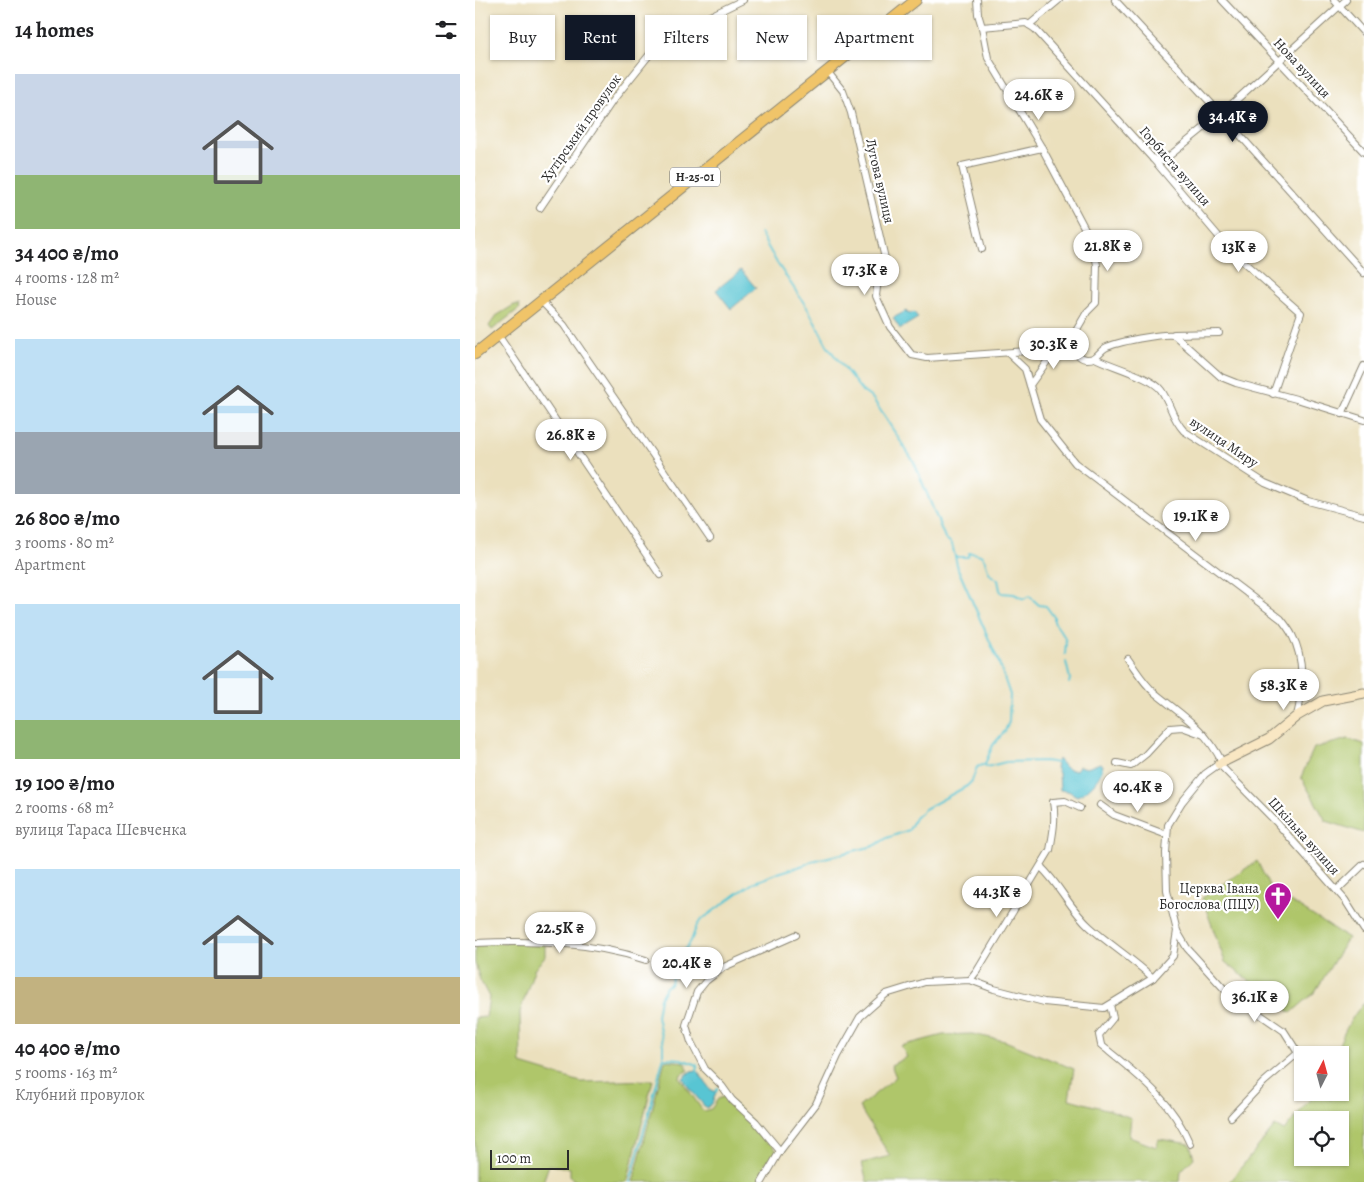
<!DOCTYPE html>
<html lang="en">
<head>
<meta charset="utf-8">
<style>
  :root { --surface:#fff; --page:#f2f2f2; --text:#202124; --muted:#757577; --accent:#111827 }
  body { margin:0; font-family:Alegreya,serif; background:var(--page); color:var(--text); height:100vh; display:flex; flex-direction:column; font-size:19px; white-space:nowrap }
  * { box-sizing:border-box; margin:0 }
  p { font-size:16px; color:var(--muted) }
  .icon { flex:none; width:28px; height:28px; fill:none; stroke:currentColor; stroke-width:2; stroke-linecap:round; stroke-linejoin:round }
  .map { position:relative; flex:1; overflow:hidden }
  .panel { display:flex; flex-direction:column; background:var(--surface); width:475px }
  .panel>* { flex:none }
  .banner { position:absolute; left:15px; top:15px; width:475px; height:45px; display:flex; gap:10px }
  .needle { width:32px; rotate:6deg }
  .tools { position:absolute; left:819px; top:1046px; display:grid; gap:10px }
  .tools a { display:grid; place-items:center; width:55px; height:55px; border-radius:0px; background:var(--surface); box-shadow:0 1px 4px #0004; font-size:25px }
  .scale { position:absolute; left:15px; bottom:12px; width:79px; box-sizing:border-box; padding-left:5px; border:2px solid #2b2b2b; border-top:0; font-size:14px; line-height:18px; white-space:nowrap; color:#2b2b2b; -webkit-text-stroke:4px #fff; paint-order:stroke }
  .price { position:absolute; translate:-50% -42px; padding:0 11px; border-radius:18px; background:#fff; color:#222; font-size:16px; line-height:32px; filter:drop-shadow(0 1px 2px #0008) }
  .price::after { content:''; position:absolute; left:50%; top:30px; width:15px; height:11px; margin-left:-8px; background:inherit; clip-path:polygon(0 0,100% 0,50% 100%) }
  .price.current { background:var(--accent); color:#fff }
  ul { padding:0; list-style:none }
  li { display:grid; align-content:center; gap:10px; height:265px; padding:0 15px }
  li span { display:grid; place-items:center; height:155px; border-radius:0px; color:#555 }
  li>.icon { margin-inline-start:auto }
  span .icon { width:90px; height:90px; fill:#fffc; stroke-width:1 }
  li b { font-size:21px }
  h2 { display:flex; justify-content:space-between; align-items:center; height:60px; padding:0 15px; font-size:21px }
  .tag { padding:0 18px; border-radius:0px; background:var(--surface); box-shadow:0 1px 4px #0004; font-size:18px; line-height:45px }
  .tag.current { background:var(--accent); color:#fff }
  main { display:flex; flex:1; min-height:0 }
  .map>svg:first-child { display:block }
  .green { fill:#afc66b; stroke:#6d784b; fill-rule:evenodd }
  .water { fill:#59c5d3; stroke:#42787f }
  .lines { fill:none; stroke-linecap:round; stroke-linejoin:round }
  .stream { stroke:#59c5d3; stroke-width:2 }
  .street-casing { stroke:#8b8674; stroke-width:8 }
  .secondary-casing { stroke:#8b8674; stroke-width:11 }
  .primary-casing { stroke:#8b8674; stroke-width:12 }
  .street { stroke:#fff; stroke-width:6 }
  .secondary { stroke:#f9e7c3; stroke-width:9 }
  .primary { stroke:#f0c469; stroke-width:10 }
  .labels { text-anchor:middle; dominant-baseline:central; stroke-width:4.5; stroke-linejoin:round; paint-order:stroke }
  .shield { fill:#fff; stroke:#6b6b6b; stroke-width:1 }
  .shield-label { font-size:12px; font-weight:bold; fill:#2b2b2b }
  .street-label { font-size:14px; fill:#2b2b2b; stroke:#fff }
  .poi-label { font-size:14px; fill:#2b2b2b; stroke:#fff; text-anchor:end }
</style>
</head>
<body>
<main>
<section class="panel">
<h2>14 homes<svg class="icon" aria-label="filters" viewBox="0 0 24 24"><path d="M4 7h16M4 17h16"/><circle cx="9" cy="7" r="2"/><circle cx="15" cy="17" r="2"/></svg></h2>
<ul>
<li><span style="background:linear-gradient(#c9d6e8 65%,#8fb573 0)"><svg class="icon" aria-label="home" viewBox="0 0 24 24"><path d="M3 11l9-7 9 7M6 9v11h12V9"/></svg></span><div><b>34 400 ₴/mo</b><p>4 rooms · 128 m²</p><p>House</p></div></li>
<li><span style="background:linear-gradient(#bfe0f5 60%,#9aa5b1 0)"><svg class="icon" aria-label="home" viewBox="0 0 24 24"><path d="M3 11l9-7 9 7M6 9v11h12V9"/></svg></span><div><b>26 800 ₴/mo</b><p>3 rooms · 80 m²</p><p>Apartment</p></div></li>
<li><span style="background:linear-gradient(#bfe0f5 75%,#8fb573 0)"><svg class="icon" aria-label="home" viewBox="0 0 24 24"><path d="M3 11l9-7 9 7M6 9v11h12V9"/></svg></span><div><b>19 100 ₴/mo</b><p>2 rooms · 68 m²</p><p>вулиця Тараса Шевченка</p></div></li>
<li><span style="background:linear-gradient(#bfe0f5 70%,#c2b280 0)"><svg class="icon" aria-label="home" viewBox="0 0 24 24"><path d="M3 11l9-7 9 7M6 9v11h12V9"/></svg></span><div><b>40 400 ₴/mo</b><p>5 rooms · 163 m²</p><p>Клубний провулок</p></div></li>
</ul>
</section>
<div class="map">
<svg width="889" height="1182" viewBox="0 0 889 1182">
  <rect width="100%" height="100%" fill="#fff"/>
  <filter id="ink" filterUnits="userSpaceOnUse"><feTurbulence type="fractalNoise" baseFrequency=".02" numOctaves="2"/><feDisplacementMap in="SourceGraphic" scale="10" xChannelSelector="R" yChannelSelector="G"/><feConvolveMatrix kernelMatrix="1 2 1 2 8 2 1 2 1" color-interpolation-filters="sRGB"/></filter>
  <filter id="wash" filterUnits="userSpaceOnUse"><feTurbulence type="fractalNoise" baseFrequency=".0096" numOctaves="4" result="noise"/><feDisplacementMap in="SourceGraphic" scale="20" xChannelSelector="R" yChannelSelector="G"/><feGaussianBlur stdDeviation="1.12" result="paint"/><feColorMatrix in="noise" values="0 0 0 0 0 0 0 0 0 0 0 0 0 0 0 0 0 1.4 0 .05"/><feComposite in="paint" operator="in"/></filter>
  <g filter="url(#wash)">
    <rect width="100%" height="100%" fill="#ebe0bd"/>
    <!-- green -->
    <g class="green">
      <path d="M 39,305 L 44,305 L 45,308 L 17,330 L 14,326 L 21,316 Z"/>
      <path d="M 873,739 L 889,744 L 889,833 L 851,821 L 826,777 L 839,748 Z"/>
      <path d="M 782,861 L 796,889 L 873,938 L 840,992 L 816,1013 L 750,962 L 727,898 Z"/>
      <path d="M 70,942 L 70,956 L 59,970 L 45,1012 L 46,1064 L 106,1082 L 178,1080 L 152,1182 L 115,1182 L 98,1180 L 95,1175 L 95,1168 L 74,1165 L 68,1182 L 0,1182 L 0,1018 L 11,1017 L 14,997 L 5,980 L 0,963 L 0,943 Z"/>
      <path d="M 889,1003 L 889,1182 L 754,1182 L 800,1126 L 809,1131 L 840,1093 L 850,1093 L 855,1100 L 862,1093 L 865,1092 L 865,1055 L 860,1055 C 866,1038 876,1016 889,1003 ZM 828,1120 L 865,1120 L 865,1158 L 828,1158 Z"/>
      <path d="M 497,1034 L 530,1041 L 599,1069 L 594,1099 L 638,1111 L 656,1118 L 654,1137 L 681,1147 L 684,1139 L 715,1144 L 719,1158 L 706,1171 L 705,1182 L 392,1182 L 387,1163 L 415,1156 L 384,1107 L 421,1077 L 416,1065 L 432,1057 L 426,1046 L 468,1035 Z"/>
      <path d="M 190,1060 L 210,1062 L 213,1071 L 206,1074 L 205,1078 L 228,1111 L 236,1109 L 243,1099 L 251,1096 L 279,1124 L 302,1151 L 284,1182 L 158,1182 Z"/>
    </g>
    <!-- water -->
    <g class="water">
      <path d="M 266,270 L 281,288 L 256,309 L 241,290 Z"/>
      <path d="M 431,311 L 434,314 L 439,312 L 443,318 L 425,329 L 418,318 Z"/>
      <path d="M 583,759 C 590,766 590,771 601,770 L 604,766 L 612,768 L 625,763 L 628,765 C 627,778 613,792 602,796 L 593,791 L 585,790 L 584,773 L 581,768 Z"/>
      <path d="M 222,1070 L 235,1089 L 241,1092 L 237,1104 L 231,1108 L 214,1088 L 208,1078 L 216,1071 Z"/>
    </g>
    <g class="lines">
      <!-- stream -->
      <g class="stream">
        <path d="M 481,557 L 493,557 L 494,553 C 515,553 508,565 516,575 C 518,577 521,578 523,580 L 525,590 L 527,593 L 539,594 L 549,599 L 554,596 L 564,605 L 571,606 L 579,617 L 579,622 L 589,636 L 591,642 L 590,654"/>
        <path d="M 591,662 L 595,679 L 594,683"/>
        <path d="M 510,764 L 511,767 L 531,762 L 569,761 L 583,763"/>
        <path d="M 189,1058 L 206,1059 L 223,1065 L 222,1070"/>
        <path d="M 241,1092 L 243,1088"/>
        <path d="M 155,1182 L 188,1060 L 188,1045 L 182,1016 L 185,998 L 191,987 L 196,983 L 203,960 L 216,941 L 222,925 L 226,920 L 263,893 L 280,882 L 303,873 L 329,865 L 337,861 L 399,846 L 412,838 L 434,830 L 440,818 L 450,809 L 492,786 L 497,781 L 502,767 L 510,764 L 518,745 L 530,731 L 534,722 L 535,695 L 523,660 L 483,569 L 477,544 L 470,538 L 439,462 L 398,399 L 387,391 L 353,347 L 333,309 L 302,263 L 285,233"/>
      </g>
    </g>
  </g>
  <g filter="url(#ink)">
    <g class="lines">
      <!-- street casing -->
      <g class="street-casing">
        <g id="street">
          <path d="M 502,0 L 503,14 L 507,27 L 513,58 L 567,148 L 618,244 L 622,265 L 621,303 L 612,312 L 594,343 L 581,349 L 555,385"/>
          <path d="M 640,0 L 746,114 L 889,273"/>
          <path d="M 747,0 L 889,152"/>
          <path d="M 859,0 L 889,33"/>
          <path d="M 554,25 L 584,0"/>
          <path d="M 507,27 L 551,23 L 560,29 L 678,159 L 756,251 L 826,313 L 798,394"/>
          <path d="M 352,71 L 368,91 L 376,113 L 412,267 L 403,279 L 401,296 L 415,327 L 437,355 L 452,358 L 581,349"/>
          <path d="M 678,159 L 688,161 L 746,114 L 871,0"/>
          <path d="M 65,208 L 138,100 L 175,54 L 188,42 L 204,31 L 268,0"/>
          <path d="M 507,249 L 487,166 L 567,148"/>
          <path d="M 66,301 L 89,325 L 235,538"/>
          <path d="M 699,334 L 744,333"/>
          <path d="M 23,335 L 185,575"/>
          <path d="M 594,343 C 598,349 603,358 611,359 C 621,360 623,353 630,348 C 641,342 687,333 699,335 L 746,377 L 761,383 L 825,400 L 889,420"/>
          <path d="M 533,353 L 550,369 L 565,419 L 600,463 L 806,619 C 810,624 814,629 817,635 C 830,659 828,691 822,716"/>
          <path d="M 620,358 C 635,366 677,377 686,390 C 696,404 696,417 709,431 L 790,483 L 833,501 L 889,516"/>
          <path d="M 867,414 L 889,366"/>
          <path d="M 653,659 C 661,670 669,684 680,693 C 708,716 730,728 747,762"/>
          <path d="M 642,763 L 656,766 L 671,754 L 695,728 L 707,727 L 729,735"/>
          <path d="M 625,805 L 639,815 L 692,835"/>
          <path d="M 566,867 C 585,885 595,909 615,927 C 635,945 658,959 678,978"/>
          <path d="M 862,890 L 889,864"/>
          <path d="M 702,931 L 712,948 L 751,991 L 809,1031 L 823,1053 L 789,1082 L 756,1117"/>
          <path d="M 0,943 C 58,940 116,942 171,960"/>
          <path d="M 495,980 L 502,971 L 575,850 C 578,834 581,818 578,802 L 590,801 L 605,808"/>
          <path d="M 635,1005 L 638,1018 L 624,1035 L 626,1045 C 663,1075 696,1099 715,1144"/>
          <path d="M 305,1151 L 281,1122 L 257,1100 L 247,1086 L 230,1069 L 216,1042 L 211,1025 L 222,992 L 231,981 L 249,967 L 321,935"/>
          <path d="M 287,1182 L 305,1151 L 341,1104 L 363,1056 L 385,1017 L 411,994 L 450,982 L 495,980 L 519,989 L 569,1002 L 629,1008 L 678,978 L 698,956 L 702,931 L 692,891 L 691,853 L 693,825 L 707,802 L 730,774 L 744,764 L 802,823 L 870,900 L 889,930"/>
        </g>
      </g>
      <!-- secondary casing -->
      <g class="secondary-casing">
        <path id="secondary" d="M 744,764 L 794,739 L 822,716 L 848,701 L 889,693"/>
      </g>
      <!-- primary casing -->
      <g class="primary-casing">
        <path id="primary" d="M 0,354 L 441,0"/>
      </g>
      <!-- street -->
      <use href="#street" class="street"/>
      <!-- secondary -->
      <use href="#secondary" class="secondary"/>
      <!-- primary -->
      <use href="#primary" class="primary"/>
    </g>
  </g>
  <!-- icons -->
  <defs>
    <g id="church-pin" transform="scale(1.4375)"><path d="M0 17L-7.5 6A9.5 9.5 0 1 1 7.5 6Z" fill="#b5179e" stroke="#fff"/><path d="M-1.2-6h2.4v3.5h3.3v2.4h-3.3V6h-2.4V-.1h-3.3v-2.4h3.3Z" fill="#fff"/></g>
  </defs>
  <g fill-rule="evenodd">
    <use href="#church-pin" x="803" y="896"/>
  </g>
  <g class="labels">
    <!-- shield labels -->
    <rect class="shield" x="195" y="167.5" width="50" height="19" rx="4"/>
    <g class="shield-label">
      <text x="220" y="177">Н-25-01</text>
    </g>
    <!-- street labels -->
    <g class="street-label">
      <text transform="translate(827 68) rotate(47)">Нова вулиця</text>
      <text transform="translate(106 128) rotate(-55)">Хутірський провулок</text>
      <text transform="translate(700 166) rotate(49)">Горбиста вулиця</text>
      <text transform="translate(405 181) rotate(77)">Лугова вулиця</text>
      <text transform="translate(749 442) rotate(34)">вулиця Миру</text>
      <text transform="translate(829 836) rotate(48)">Шкільна вулиця</text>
    </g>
    <!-- poi labels -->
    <g class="poi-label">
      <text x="784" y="888">Церква Івана<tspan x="784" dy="16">Богослова (ПЦУ)</tspan></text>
    </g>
  </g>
</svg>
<div class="tools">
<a><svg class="needle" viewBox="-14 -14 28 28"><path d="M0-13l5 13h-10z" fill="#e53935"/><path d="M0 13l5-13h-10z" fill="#757577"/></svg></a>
<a><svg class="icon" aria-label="locate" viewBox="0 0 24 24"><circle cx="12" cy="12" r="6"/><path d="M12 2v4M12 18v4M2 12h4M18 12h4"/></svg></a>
</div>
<div class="scale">100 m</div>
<b class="price" style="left:564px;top:121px">24.6K ₴</b>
<b class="price current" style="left:758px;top:143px">34.4K ₴</b>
<b class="price" style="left:633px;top:272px">21.8K ₴</b>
<b class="price" style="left:764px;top:273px">13K ₴</b>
<b class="price" style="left:390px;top:296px">17.3K ₴</b>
<b class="price" style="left:579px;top:370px">30.3K ₴</b>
<b class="price" style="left:96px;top:461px">26.8K ₴</b>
<b class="price" style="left:721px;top:542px">19.1K ₴</b>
<b class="price" style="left:809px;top:711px">58.3K ₴</b>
<b class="price" style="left:663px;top:813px">40.4K ₴</b>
<b class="price" style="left:522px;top:918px">44.3K ₴</b>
<b class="price" style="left:85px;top:954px">22.5K ₴</b>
<b class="price" style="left:212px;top:989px">20.4K ₴</b>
<b class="price" style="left:780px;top:1023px">36.1K ₴</b>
<div class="banner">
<a class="tag">Buy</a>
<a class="tag current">Rent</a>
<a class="tag">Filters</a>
<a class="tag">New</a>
<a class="tag">Apartment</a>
</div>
</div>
</main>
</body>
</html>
